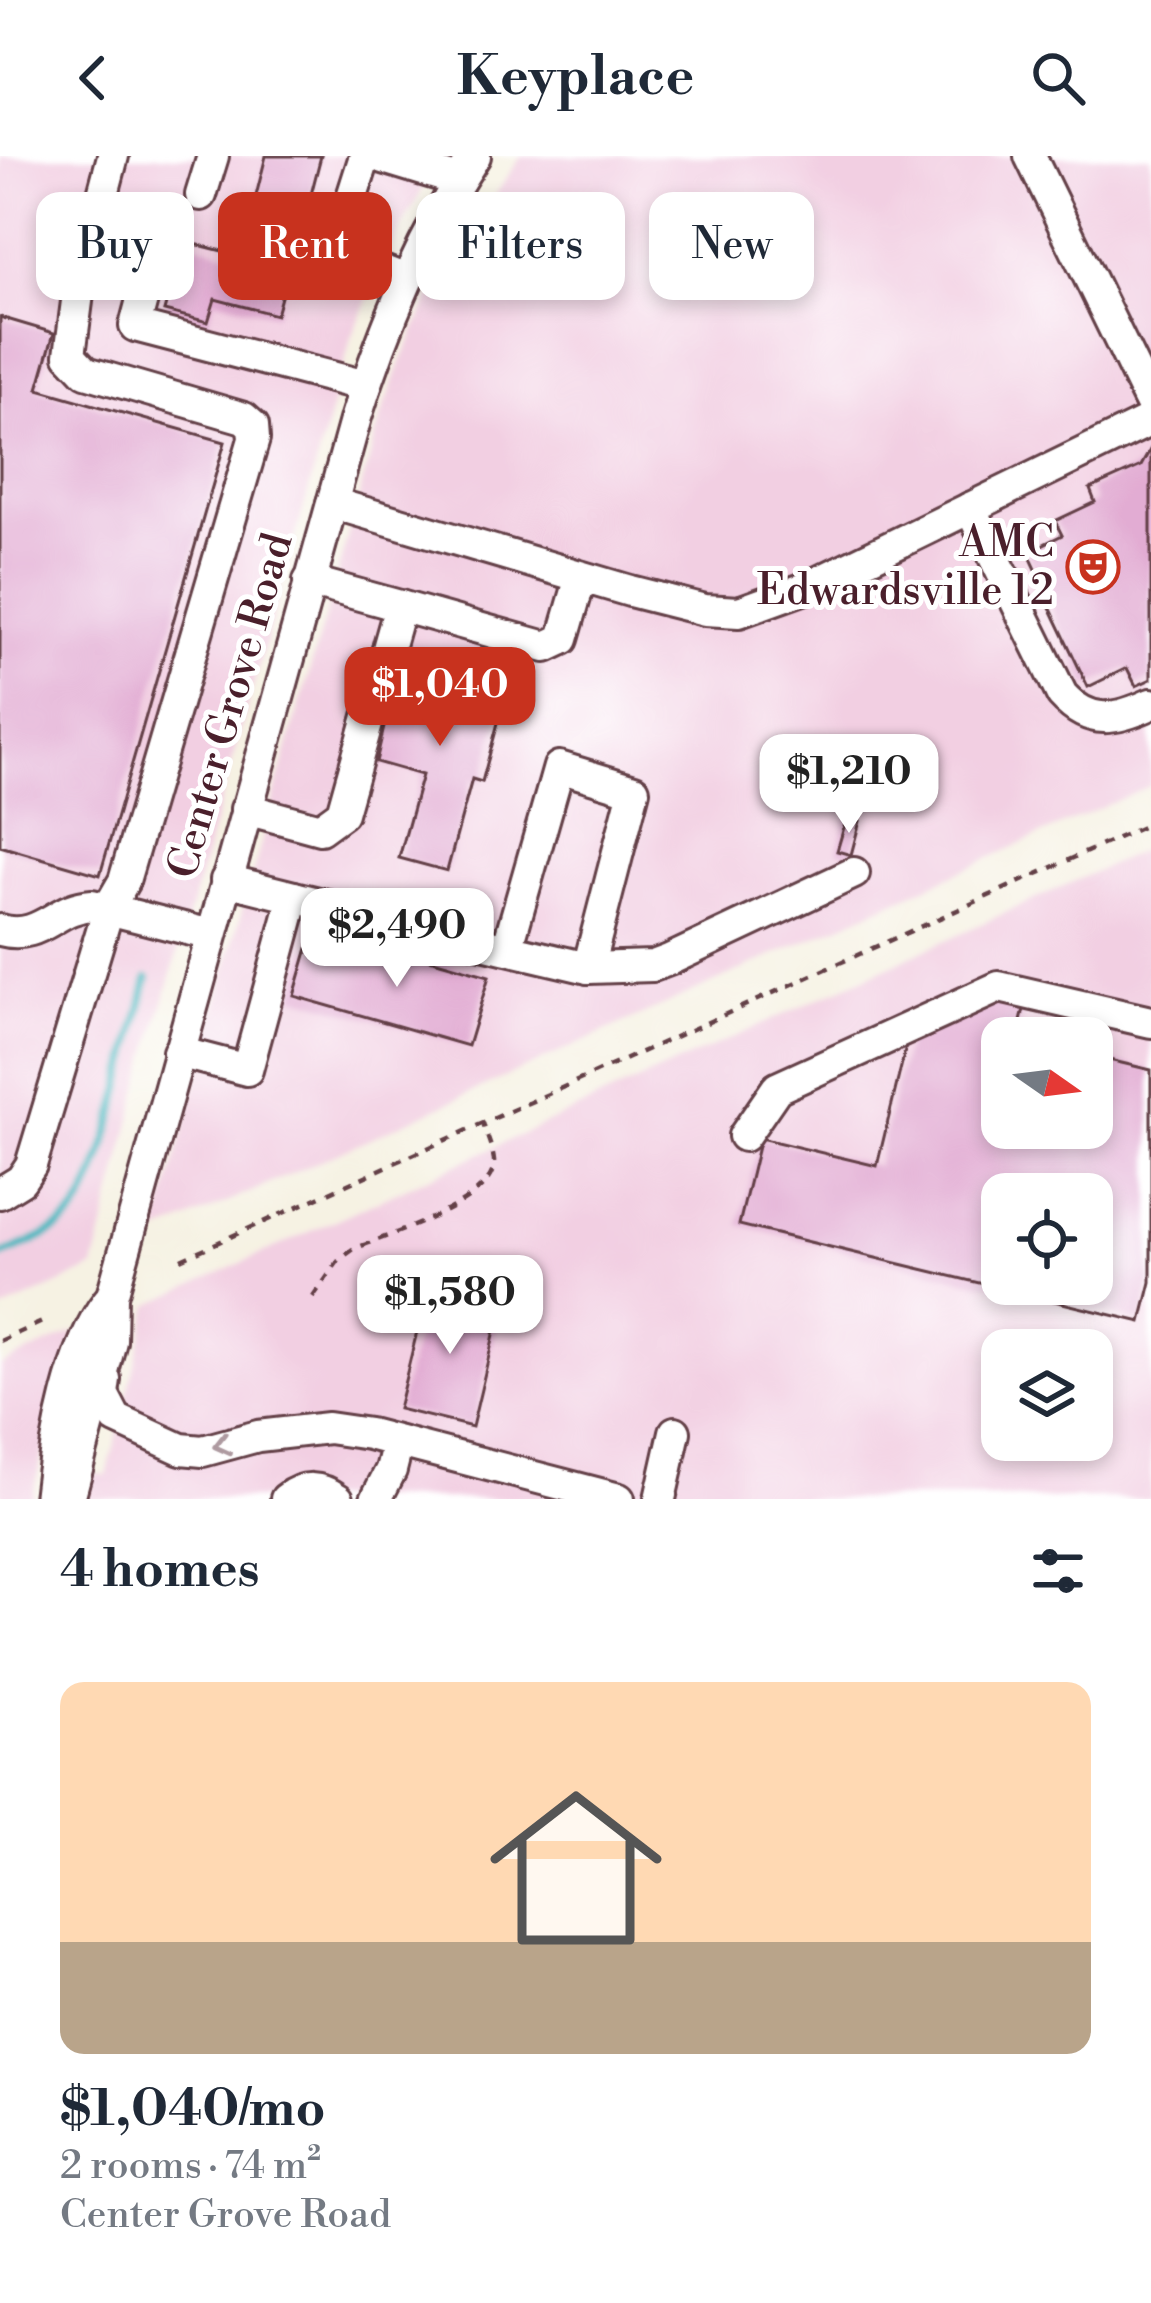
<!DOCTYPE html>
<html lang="en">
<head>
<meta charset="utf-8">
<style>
  :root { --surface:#fff; --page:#f2f2f3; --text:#1f2937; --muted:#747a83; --accent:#c8321e }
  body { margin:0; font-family:"Libre Bodoni",serif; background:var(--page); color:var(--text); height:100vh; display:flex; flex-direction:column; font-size:45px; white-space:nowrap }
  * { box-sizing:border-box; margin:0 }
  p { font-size:39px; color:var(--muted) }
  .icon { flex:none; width:66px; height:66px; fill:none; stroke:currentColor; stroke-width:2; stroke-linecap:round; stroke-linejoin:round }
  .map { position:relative; height:1343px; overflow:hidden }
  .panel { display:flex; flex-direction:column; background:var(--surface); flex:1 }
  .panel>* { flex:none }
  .banner { position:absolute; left:36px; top:36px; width:1080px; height:108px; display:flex; gap:24px }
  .needle { width:78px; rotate:104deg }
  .fabs { position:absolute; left:981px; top:861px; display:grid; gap:24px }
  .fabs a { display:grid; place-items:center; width:132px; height:132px; border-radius:24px; background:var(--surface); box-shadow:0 6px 18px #0003; font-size:60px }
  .price { position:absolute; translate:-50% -102px; padding:0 27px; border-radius:24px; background:#fff; color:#222; font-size:39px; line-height:78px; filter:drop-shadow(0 3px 6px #0008) }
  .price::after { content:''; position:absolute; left:50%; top:72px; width:36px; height:27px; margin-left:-18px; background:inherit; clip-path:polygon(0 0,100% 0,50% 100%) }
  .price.selected { background:var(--accent); color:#fff }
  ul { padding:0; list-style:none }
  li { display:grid; align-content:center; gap:24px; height:636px; padding:0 60px }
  li span { display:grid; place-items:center; height:372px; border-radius:24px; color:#555 }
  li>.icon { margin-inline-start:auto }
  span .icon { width:216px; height:216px; fill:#fffc; stroke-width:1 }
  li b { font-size:51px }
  h2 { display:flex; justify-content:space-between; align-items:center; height:144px; padding:0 60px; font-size:51px }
  .chip { padding:0 42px; border-radius:24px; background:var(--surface); box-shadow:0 6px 18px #0003; font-size:42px; line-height:108px }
  .chip.selected { background:var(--accent); color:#fff }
  header { display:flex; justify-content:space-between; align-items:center; height:156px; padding:0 60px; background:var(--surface); font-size:54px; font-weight:700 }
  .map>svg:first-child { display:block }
  .built { fill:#f2cfe2; fill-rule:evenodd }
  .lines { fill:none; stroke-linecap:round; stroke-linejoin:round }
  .stream { stroke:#46b6be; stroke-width:8 }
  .building { fill:#e2acd3; fill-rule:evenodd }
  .minor-casing { stroke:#643f47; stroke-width:36 }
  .path { stroke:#643f47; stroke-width:4.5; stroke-dasharray:9 9; stroke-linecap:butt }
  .minor { stroke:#fff; stroke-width:30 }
  .oneway { stroke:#ae9aa0 }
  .labels { text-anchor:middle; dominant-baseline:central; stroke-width:10; stroke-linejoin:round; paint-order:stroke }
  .poi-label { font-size:42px; fill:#4a1f2b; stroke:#fff; text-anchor:end }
  .street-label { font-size:42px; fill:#4a1f2b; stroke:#fff }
</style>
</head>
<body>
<header><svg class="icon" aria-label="back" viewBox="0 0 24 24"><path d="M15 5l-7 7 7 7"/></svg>Keyplace<svg class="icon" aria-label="search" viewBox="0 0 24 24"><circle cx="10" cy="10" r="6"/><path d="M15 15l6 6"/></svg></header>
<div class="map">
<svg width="1151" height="1343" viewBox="0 0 1151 1343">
  <rect width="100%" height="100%" fill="#fff"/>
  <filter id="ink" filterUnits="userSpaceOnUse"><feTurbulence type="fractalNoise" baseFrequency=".00833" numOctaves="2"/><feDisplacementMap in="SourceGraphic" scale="24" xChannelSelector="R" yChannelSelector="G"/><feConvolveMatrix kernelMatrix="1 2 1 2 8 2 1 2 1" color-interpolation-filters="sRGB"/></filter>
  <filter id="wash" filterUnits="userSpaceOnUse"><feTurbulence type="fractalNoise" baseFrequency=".004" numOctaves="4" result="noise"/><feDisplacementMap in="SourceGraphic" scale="48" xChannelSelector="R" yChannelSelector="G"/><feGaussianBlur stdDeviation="2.7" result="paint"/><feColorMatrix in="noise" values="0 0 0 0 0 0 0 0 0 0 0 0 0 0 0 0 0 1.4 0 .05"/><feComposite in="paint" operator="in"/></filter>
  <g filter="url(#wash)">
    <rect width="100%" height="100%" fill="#f6f2e3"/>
    <!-- built -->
    <g class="built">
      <path d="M 0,0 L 441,0 L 390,92 L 351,184 L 144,916 L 94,1112 L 0,1156 Z"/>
      <path d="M 521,0 L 1151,0 L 1151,629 L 156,1079 L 234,783 L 381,261 L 401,206 L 434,133 Z"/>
      <path d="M 1151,690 L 1151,1343 L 82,1343 L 89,1317 L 107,1319 L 150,1149 ZM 1002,882 L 1092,882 L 1092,972 L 1002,972 ZM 1002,1038 L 1092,1038 L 1092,1128 L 1002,1128 ZM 1002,1194 L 1092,1194 L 1092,1284 L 1002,1284 Z"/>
      <path d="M 75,1176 L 31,1343 L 0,1343 L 0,1210 Z"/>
    </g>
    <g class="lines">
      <!-- stream -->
      <path class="stream" d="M 0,1100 C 24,1090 55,1078 73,1060 C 106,1023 134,875 148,822"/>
    </g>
    <g id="blocks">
      <!-- building -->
      <g class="building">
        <path d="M 266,0 L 321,0 L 300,81 L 249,68 Z"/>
        <path d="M 183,85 L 289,112 L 276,159 L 215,143 L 208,166 L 164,155 Z"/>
        <path d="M 0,161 L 54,177 L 38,233 L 225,286 L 100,719 L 0,690 Z"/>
        <path d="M 1151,292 L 1151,523 L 1136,530 L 1127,512 L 1088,531 L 1039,428 L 1042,426 L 1028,396 L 1062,379 L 1055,365 L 1095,346 L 1090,333 L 1141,310 Z"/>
        <path d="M 405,502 L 479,517 L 478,522 L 508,530 L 482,626 L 472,623 L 447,715 L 399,702 L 422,619 L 376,606 L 393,532 L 397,533 Z"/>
        <path d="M 847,661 L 860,665 L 851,699 L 837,695 Z"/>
        <path d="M 360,783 L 489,820 L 468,890 L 294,840 L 308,792 L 354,805 Z"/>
        <path d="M 987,844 L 1024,853 L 1017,882 L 1002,882 L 1002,972 L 1092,972 L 1092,900 L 1151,914 L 1151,1126 L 1141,1166 L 739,1069 L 760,982 L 877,1010 L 908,882 ZM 1002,1038 L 1092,1038 L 1092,1128 L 1002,1128 Z"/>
        <path d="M 428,1131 L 501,1149 L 472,1271 L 398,1253 Z"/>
      </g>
    </g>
  </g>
  <g filter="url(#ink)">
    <use href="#blocks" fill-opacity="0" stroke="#643f47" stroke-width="3"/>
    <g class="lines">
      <!-- minor casing -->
      <g class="minor-casing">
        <g id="minor">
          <path d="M 365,0 L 346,60 L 340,98 L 406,124"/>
          <path d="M 377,0 L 459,25"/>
          <path d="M 1030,0 L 1151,248"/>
          <path d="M 201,39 L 213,0"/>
          <path d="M 152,106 L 135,170 L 366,230"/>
          <path d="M 332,347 L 630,435 L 705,454 L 739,456 L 808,431 L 1151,264"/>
          <path d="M 970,352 L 1062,539 C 1090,570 1116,564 1151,548"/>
          <path d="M 400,450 L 546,491 L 563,483 L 581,421"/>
          <path d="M 246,653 L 320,673 L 342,657 L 393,475 L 400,450 L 309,425"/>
          <path d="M 294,741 L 507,793 L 559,611 L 634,634 L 588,812 L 507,793"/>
          <path d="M 0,774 C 42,785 54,751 92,749 L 211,779"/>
          <path d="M 588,812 L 653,810 L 669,804 L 854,717"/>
          <path d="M 178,896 L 247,914 L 294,741 L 226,724"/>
          <path d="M 744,980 L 777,932 L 999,831 L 1151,866"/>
          <path d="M 0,1037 L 21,1024 L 31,1009 L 109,751 L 124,725 L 254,283 L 253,270 L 244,262 L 86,216 L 70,199 L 79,130 L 113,0"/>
          <path d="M 105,1223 L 103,1238 L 116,1263 L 181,1293 L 203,1295 L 258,1280 L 328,1272 L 369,1278 L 619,1343"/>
          <path d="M 49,1343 C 55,1285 72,1191 108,1145"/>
          <path d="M 69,1343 L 111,1185 L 112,1140 L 356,261 C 385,168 421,82 475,0"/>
          <path d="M 286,1343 C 303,1329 320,1330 338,1343"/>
          <path d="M 376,1343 L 391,1314 L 398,1286"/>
          <path d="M 660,1343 L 675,1276"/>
        </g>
      </g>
      <!-- path -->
      <g class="path">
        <path d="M 181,1103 L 1151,667"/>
        <path d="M 313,1141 L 339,1104 L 354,1093 C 387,1079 497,1046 494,1005 C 493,993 486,979 483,967"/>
        <path d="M 0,1185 L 42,1166"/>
      </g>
      <!-- minor -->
      <use href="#minor" class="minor"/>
    </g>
    <!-- one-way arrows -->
    <defs><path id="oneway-chevron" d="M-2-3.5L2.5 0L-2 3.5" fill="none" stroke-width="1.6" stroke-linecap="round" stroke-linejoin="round" transform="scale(3)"/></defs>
    <use class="oneway" href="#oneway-chevron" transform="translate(222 1289) rotate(166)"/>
  </g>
  <!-- icons -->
  <defs>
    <g id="theatre-ring" transform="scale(2.7)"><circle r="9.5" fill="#fff" stroke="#c8321e" stroke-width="1.5"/><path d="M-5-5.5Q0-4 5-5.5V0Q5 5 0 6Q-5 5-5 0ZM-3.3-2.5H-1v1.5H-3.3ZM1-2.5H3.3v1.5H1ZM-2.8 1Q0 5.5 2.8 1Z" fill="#c8321e"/></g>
  </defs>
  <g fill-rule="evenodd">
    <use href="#theatre-ring" x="1093" y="411"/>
  </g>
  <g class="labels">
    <!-- poi labels -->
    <g class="poi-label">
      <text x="1054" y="387">AMC<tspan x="1054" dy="48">Edwardsville 12</tspan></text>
    </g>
    <!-- street labels -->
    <g class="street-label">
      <text transform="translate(231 550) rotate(-74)">Center Grove Road</text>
    </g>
  </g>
</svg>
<div class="fabs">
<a><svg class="needle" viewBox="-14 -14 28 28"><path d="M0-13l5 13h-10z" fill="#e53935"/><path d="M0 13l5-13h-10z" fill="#747a83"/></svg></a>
<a><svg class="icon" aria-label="locate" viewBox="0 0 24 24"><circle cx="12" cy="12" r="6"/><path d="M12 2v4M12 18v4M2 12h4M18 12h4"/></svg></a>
<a><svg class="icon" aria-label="layers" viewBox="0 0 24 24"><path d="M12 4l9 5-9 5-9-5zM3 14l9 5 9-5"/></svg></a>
</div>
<b class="price selected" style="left:440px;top:593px">$1,040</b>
<b class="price" style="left:849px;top:680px">$1,210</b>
<b class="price" style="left:397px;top:834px">$2,490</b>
<b class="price" style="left:450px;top:1201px">$1,580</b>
<div class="banner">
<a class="chip">Buy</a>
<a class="chip selected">Rent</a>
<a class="chip">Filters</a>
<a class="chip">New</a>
</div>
</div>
<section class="panel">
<h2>4 homes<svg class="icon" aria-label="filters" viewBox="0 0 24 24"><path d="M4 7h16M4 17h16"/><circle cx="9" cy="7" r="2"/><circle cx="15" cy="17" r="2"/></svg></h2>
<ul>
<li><span style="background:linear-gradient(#ffd9b3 70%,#b9a48a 0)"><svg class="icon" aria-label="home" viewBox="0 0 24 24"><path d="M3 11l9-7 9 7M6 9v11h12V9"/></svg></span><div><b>$1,040/mo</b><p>2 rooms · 74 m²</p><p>Center Grove Road</p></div></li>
</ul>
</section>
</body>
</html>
